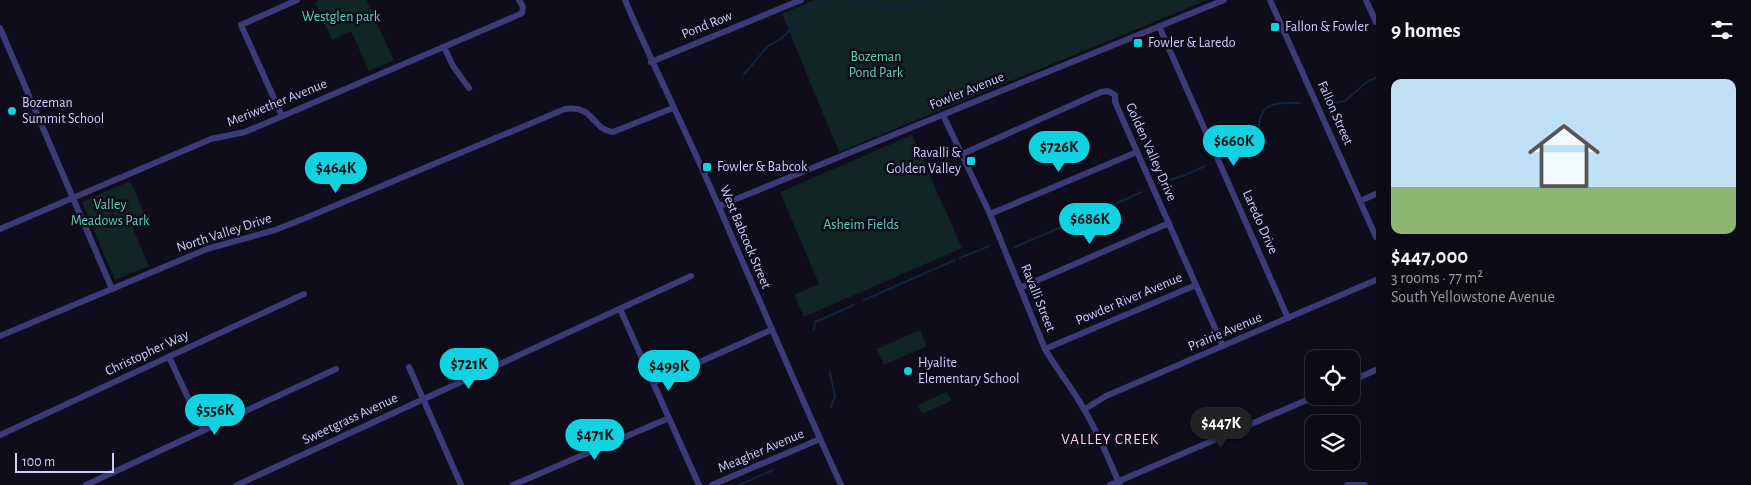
<!DOCTYPE html>
<html lang="en">
<head>
<meta charset="utf-8">
<style>
  :root { --surface:#0b0a15; --page:#14131e; --text:#f1f3f6; --muted:#9a9aa0; --line:#2b2b34; --accent:#11d2e1 }
  body { margin:0; font-family:"Alegreya Sans",sans-serif; background:var(--page); color:var(--text); height:100vh; display:flex; flex-direction:column; font-size:19px; white-space:nowrap }
  * { box-sizing:border-box; margin:0 }
  p { font-size:16px; color:var(--muted) }
  .icon { flex:none; width:28px; height:28px; fill:none; stroke:currentColor; stroke-width:2; stroke-linecap:round; stroke-linejoin:round }
  .map { position:relative; flex:1; overflow:hidden }
  .side { display:flex; flex-direction:column; background:var(--surface); width:375px }
  .side>* { flex:none }
  .fabs { position:absolute; left:1305px; top:350px; display:grid; gap:10px }
  .fabs a { display:grid; place-items:center; width:55px; height:55px; border-radius:10px; background:var(--surface); box-shadow:0 5px 20px #0002,0 0 0 1px var(--line); font-size:25px }
  .scale { position:absolute; left:15px; bottom:12px; width:99px; box-sizing:border-box; padding-left:5px; border:2px solid #cfcbfb; border-top:0; font-size:14px; line-height:18px; white-space:nowrap; color:#cfcbfb; -webkit-text-stroke:4px #0f0d1c; paint-order:stroke }
  .price { position:absolute; translate:-50% -42px; padding:0 11px; border-radius:18px; background:var(--accent); color:#111; font-size:16px; line-height:32px; filter:drop-shadow(0 1px 2px #0008) }
  .price::after { content:''; position:absolute; left:50%; top:30px; width:15px; height:11px; margin-left:-8px; background:inherit; clip-path:polygon(0 0,100% 0,50% 100%) }
  .price.selected { background:#222; color:#fff }
  ul { padding:0; list-style:none }
  li { display:grid; align-content:center; gap:10px; height:265px; padding:0 15px }
  li+li { border-top:1px solid var(--line) }
  li span { display:grid; place-items:center; height:155px; border-radius:10px; color:#555 }
  li>.icon { margin-inline-start:auto }
  span .icon { width:90px; height:90px; fill:#fffc; stroke-width:1 }
  li b { font-size:21px }
  h2 { display:flex; justify-content:space-between; align-items:center; height:60px; padding:0 15px; font-size:21px }
  main { display:flex; flex:1; min-height:0 }
  .map>svg:first-child { display:block }
  .green { fill:#102524 }
  .lines { fill:none; stroke-linecap:round; stroke-linejoin:round }
  .stream { stroke:#112540; stroke-width:2 }
  .minor { stroke:#3c3b77; stroke-width:6 }
  .poi-dot { fill:#11d2e1; stroke:#0f0d1c; stroke-width:2 }
  .labels { text-anchor:middle; dominant-baseline:central; stroke-width:5; stroke-linejoin:round; paint-order:stroke }
  .park-label { font-size:14px; fill:#5ed4b3; stroke:#0f0d1c }
  .street-label { font-size:14px; fill:#cfcbfb; stroke:#0f0d1c }
  .poi-label { font-size:14px; fill:#cfcbfb; stroke:#0f0d1c; text-anchor:start }
  .neighbourhood-label { font-size:15px; letter-spacing:1px; fill:#fbcdec; stroke:#0f0d1c }
</style>
</head>
<body>
<main>
<div class="map">
<svg width="1376" height="485" viewBox="0 0 1376 485">
  <rect width="100%" height="100%" fill="#0f0d1c"/>
  <!-- green -->
  <g class="green">
    <path d="M 319,0 L 366,0 L 394,60 L 369,71 L 351,31 L 332,40 L 315,2 Z"/>
    <path d="M 813,0 L 1207,0 L 839,152 L 782,14 Z"/>
    <path d="M 912,135 L 962,248 L 804,317 L 794,295 L 819,284 L 780,192 Z"/>
    <path d="M 130,181 L 146,217 L 131,224 L 149,266 L 115,280 L 82,202 Z"/>
    <path d="M 920,330 L 927,346 L 884,365 L 877,349 Z"/>
    <path d="M 947,392 L 951,401 L 922,414 L 918,405 Z"/>
  </g>
  <g class="lines">
    <!-- stream -->
    <g class="stream">
      <path d="M 855,0 L 868,4 L 901,7 L 930,0"/>
      <path d="M 744,74 L 768,46 L 782,38 L 792,28 L 805,12 L 826,0"/>
      <path d="M 1330,104 L 1345,101 L 1368,81 L 1376,78"/>
      <path d="M 1228,156 L 1258,142 C 1258,105 1266,102 1300,103"/>
      <path d="M 1162,182 L 1183,176 L 1205,166"/>
      <path d="M 1015,247 L 1142,192"/>
      <path d="M 960,258 L 989,246"/>
      <path d="M 864,300 L 955,260"/>
      <path d="M 814,330 L 815,322 L 854,305"/>
      <path d="M 830,373 L 835,396 L 831,407"/>
      <path d="M 739,485 L 773,470"/>
    </g>
    <!-- minor -->
    <g class="minor">
      <path d="M 625,0 C 655,70 689,137 719,207 C 759,300 799,393 841,485"/>
      <path d="M 1270,0 L 1376,237"/>
      <path d="M 1366,0 L 1376,22"/>
      <path d="M 1159,26 L 1288,318"/>
      <path d="M 0,28 L 112,289"/>
      <path d="M 444,47 L 453,66 L 469,88"/>
      <path d="M 651,62 L 801,0"/>
      <path d="M 943,115 L 990,214 L 1045,349 C 1057,370 1073,389 1085,411 C 1099,435 1109,460 1120,485"/>
      <path d="M 282,116 L 241,25 L 297,0"/>
      <path d="M 960,155 L 1101,92 L 1108,91 L 1115,95 L 1115,102 L 1223,346"/>
      <path d="M 1360,201 L 1376,194"/>
      <path d="M 719,206 L 1224,0"/>
      <path d="M 990,214 L 1137,152"/>
      <path d="M 0,229 L 211,139 L 245,132 L 516,16 L 522,13 L 523,7 L 519,0"/>
      <path d="M 1020,288 L 1169,223"/>
      <path d="M 620,309 L 699,485"/>
      <path d="M 0,336 L 207,249 L 275,230 L 308,217 L 565,109 C 595,105 591,129 613,132 L 673,108"/>
      <path d="M 1045,349 L 1196,285"/>
      <path d="M 169,357 L 203,430"/>
      <path d="M 409,367 L 461,485"/>
      <path d="M 1351,381 L 1376,370"/>
      <path d="M 653,383 L 771,330"/>
      <path d="M 1085,409 L 1106,396 L 1376,280"/>
      <path d="M 0,435 L 304,294"/>
      <path d="M 86,485 L 336,369"/>
      <path d="M 237,485 L 691,276"/>
      <path d="M 513,485 L 669,418"/>
      <path d="M 712,485 L 820,439"/>
      <path d="M 1110,485 L 1316,396"/>
      <path d="M 1347,485 L 1365,485"/>
    </g>
  </g>
  <!-- markers -->
  <g class="poi-dot">
    <rect x="1270" y="22" width="10" height="10" rx="2.5"/>
    <rect x="1133" y="38" width="10" height="10" rx="2.5"/>
    <circle cx="12" cy="111" r="5"/>
    <rect x="966" y="156" width="10" height="10" rx="2.5"/>
    <rect x="702" y="162" width="10" height="10" rx="2.5"/>
    <circle cx="908" cy="371" r="5"/>
  </g>
  <g class="labels">
    <!-- park labels -->
    <g class="park-label">
      <text x="341" y="17">Westglen park</text>
      <text x="876" y="57">Bozeman<tspan x="876" dy="16">Pond Park</tspan></text>
      <text x="110" y="205">Valley<tspan x="110" dy="16">Meadows Park</tspan></text>
      <text x="861" y="225">Asheim Fields</text>
    </g>
    <!-- street labels -->
    <g class="street-label">
      <text transform="translate(707 25) rotate(-22)">Pond Row</text>
      <text transform="translate(967 91) rotate(-22)">Fowler Avenue</text>
      <text transform="translate(277 103) rotate(-22)">Meriwether Avenue</text>
      <text transform="translate(1335 113) rotate(66)">Fallon Street</text>
      <text transform="translate(1151 152) rotate(66)">Golden Valley Drive</text>
      <text transform="translate(1260 222) rotate(66)">Laredo Drive</text>
      <text transform="translate(224 233) rotate(-18)">North Valley Drive</text>
      <text transform="translate(745 237) rotate(67)">West Babcock Street</text>
      <text transform="translate(1038 298) rotate(68)">Ravalli Street</text>
      <text transform="translate(1129 299) rotate(-23)">Powder River Avenue</text>
      <text transform="translate(1225 332) rotate(-23)">Prairie Avenue</text>
      <text transform="translate(147 353) rotate(-25)">Christopher Way</text>
      <text transform="translate(350 419) rotate(-25)">Sweetgrass Avenue</text>
      <text transform="translate(761 451) rotate(-23)">Meagher Avenue</text>
    </g>
    <!-- poi labels -->
    <g class="poi-label">
      <text x="1285" y="27">Fallon &amp; Fowler</text>
      <text x="1148" y="43">Fowler &amp; Laredo</text>
      <text x="22" y="103">Bozeman<tspan x="22" dy="16">Summit School</tspan></text>
      <text x="961" y="153" text-anchor="end">Ravalli &amp;<tspan x="961" dy="16">Golden Valley</tspan></text>
      <text x="717" y="167">Fowler &amp; Babcok</text>
      <text x="918" y="363">Hyalite<tspan x="918" dy="16">Elementary School</tspan></text>
    </g>
    <!-- neighbourhood labels -->
    <g class="neighbourhood-label">
      <text x="1110" y="439">VALLEY CREEK</text>
    </g>
  </g>
</svg>
<div class="fabs">
<a><svg class="icon" aria-label="locate" viewBox="0 0 24 24"><circle cx="12" cy="12" r="6"/><path d="M12 2v4M12 18v4M2 12h4M18 12h4"/></svg></a>
<a><svg class="icon" aria-label="layers" viewBox="0 0 24 24"><path d="M12 4l9 5-9 5-9-5zM3 14l9 5 9-5"/></svg></a>
</div>
<div class="scale">100 m</div>
<b class="price" style="left:1234px;top:167px">$660K</b>
<b class="price" style="left:1059px;top:173px">$726K</b>
<b class="price" style="left:336px;top:194px">$464K</b>
<b class="price" style="left:1090px;top:245px">$686K</b>
<b class="price" style="left:469px;top:390px">$721K</b>
<b class="price" style="left:669px;top:392px">$499K</b>
<b class="price" style="left:215px;top:436px">$556K</b>
<b class="price selected" style="left:1221px;top:449px">$447K</b>
<b class="price" style="left:595px;top:461px">$471K</b>
</div>
<section class="side">
<h2>9 homes<svg class="icon" aria-label="filters" viewBox="0 0 24 24"><path d="M4 7h16M4 17h16"/><circle cx="9" cy="7" r="2"/><circle cx="15" cy="17" r="2"/></svg></h2>
<ul>
<li><span style="background:linear-gradient(#bfe0f5 70%,#8fb573 0)"><svg class="icon" aria-label="home" viewBox="0 0 24 24"><path d="M3 11l9-7 9 7M6 9v11h12V9"/></svg></span><div><b>$447,000</b><p>3 rooms · 77 m²</p><p>South Yellowstone Avenue</p></div></li>
</ul>
</section>
</main>
</body>
</html>
